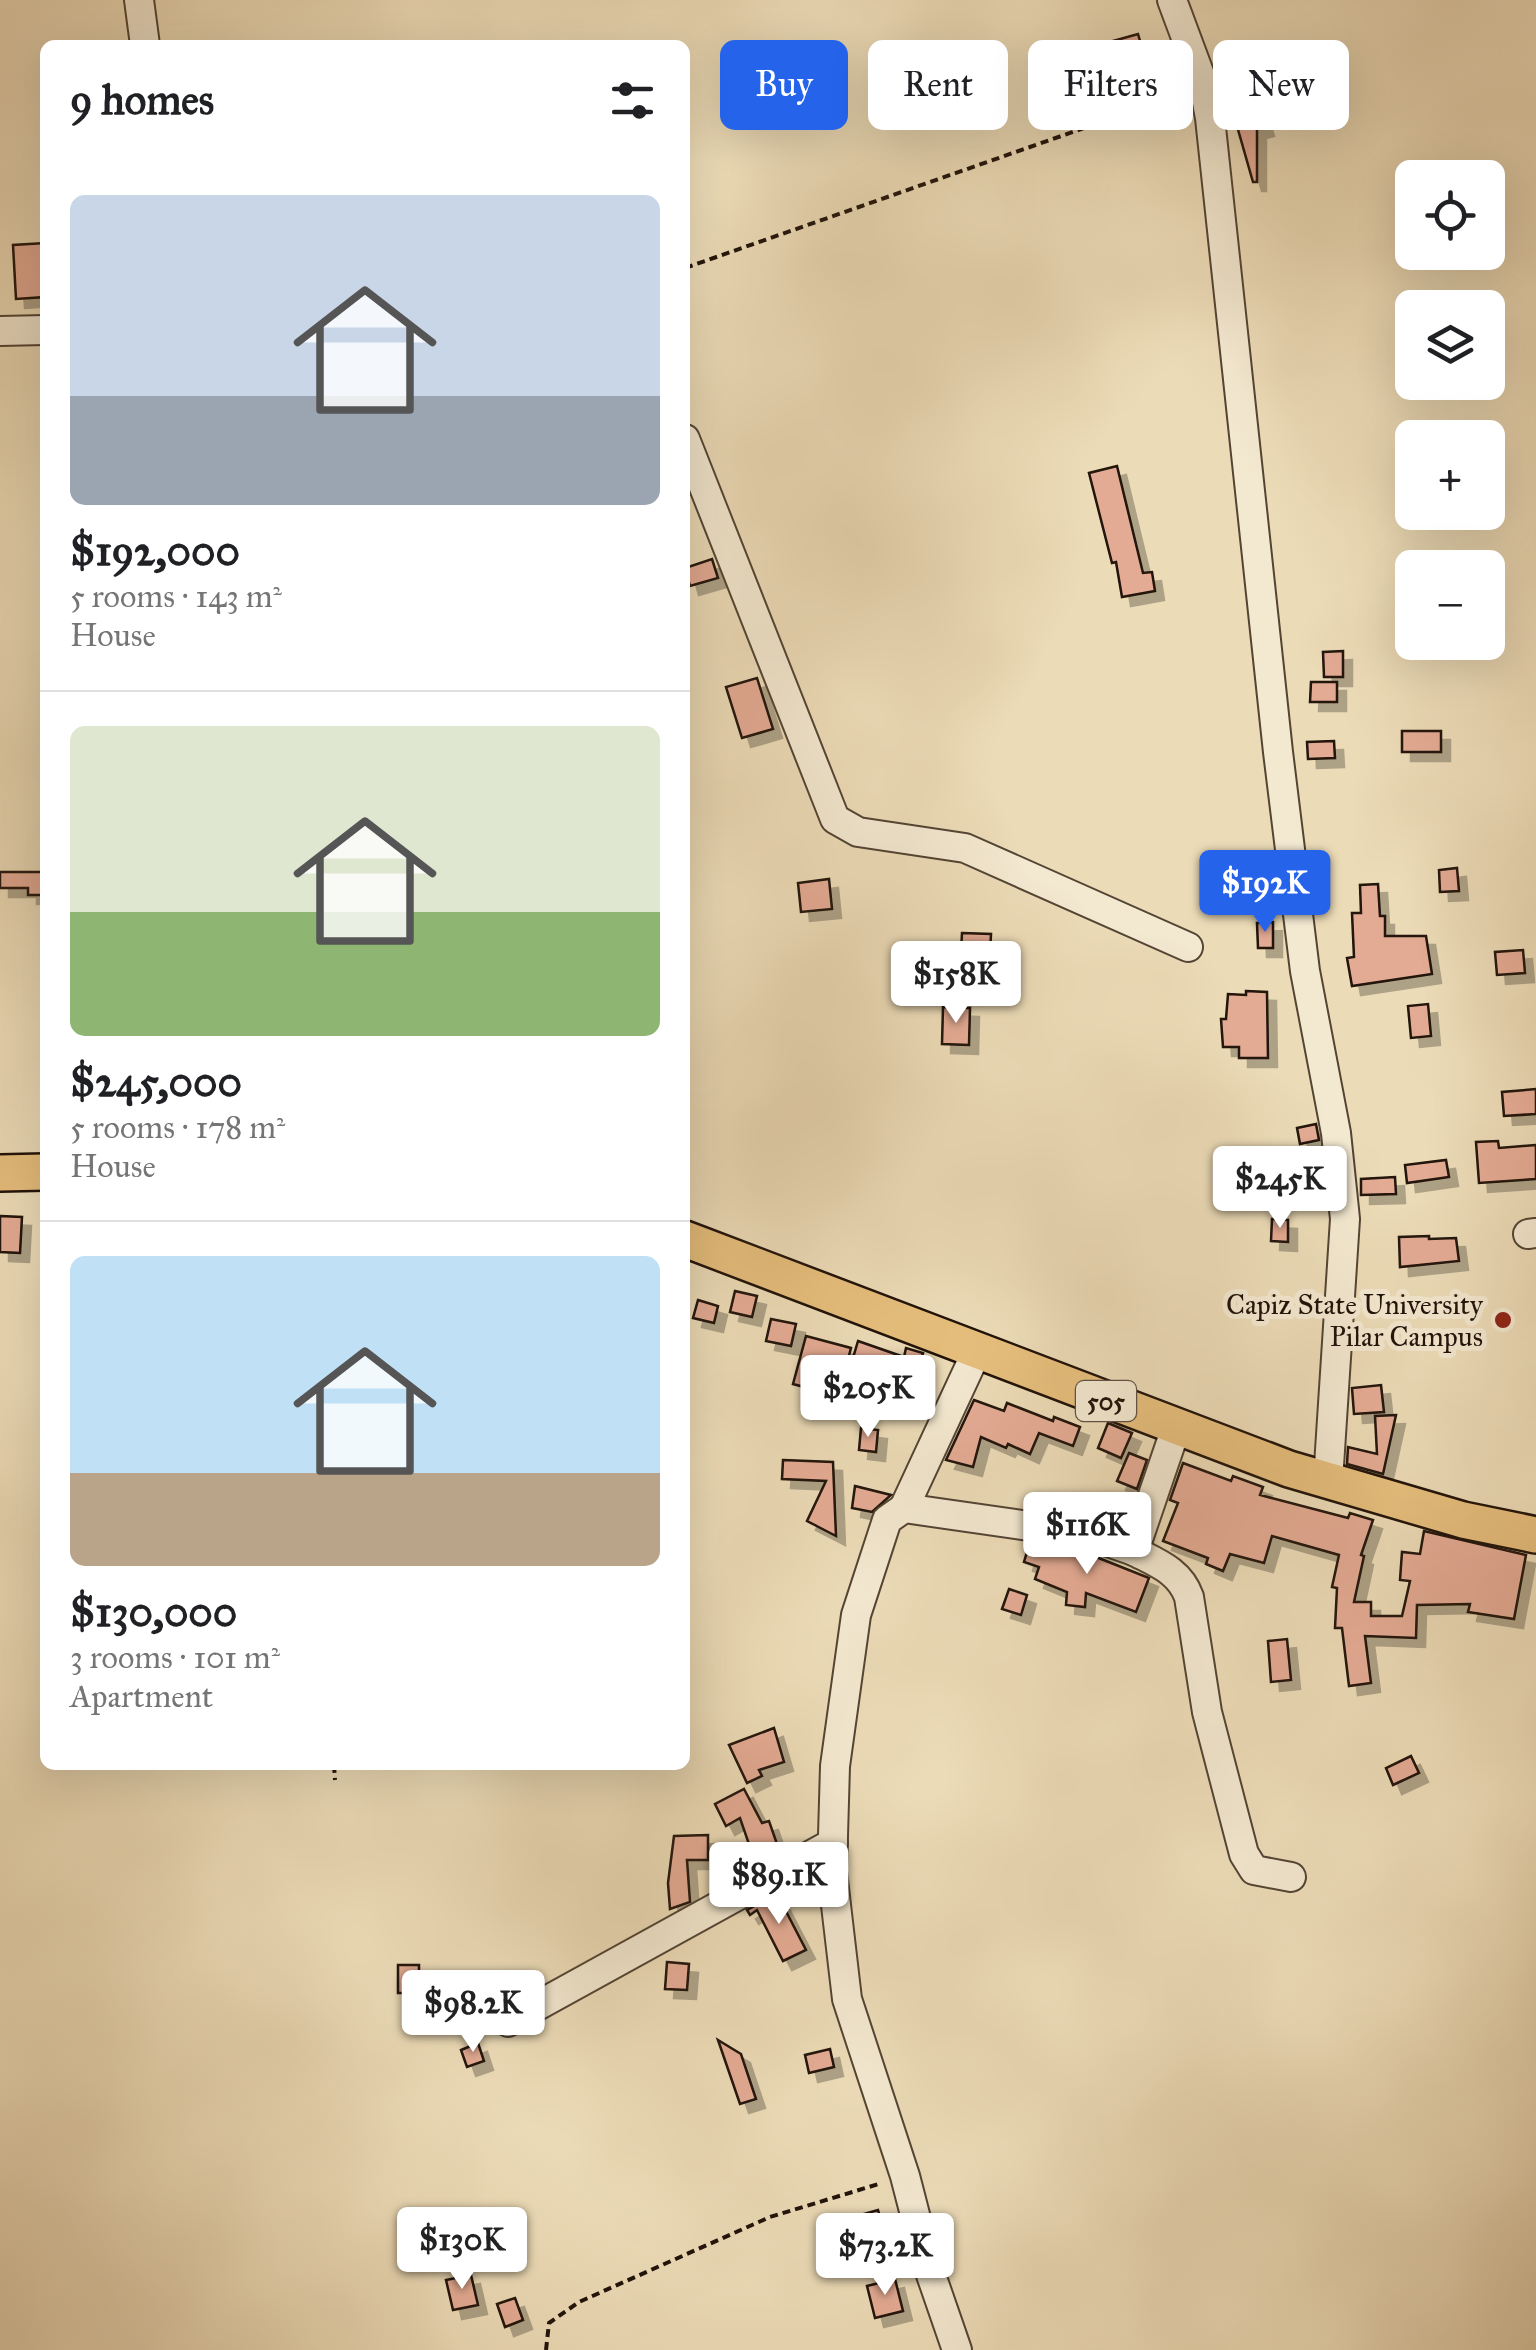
<!DOCTYPE html>
<html lang="en">
<head>
<meta charset="utf-8">
<style>
  :root { --surface:#fff; --page:#f6f6f6; --text:#202124; --muted:#757577; --line:#e0e0e0; --accent:#2563eb }
  body { margin:0; font-family:"IM FELL Great Primer",serif; background:var(--page); color:var(--text); height:100vh; display:flex; flex-direction:column; font-size:38px; white-space:nowrap }
  * { box-sizing:border-box; margin:0 }
  p { font-size:32px; color:var(--muted) }
  .icon { flex:none; width:55px; height:55px; fill:none; stroke:currentColor; stroke-width:2; stroke-linecap:round; stroke-linejoin:round }
  .map { position:relative; flex:1; overflow:hidden }
  .drawer { position:absolute; left:40px; top:40px; width:650px; height:1730px; display:flex; flex-direction:column; background:var(--surface); border-radius:15px; box-shadow:0 10px 40px #0002 }
  .drawer>* { flex:none }
  .hud { position:absolute; left:720px; top:40px; width:665px; height:90px; display:flex; gap:20px }
  .controls { position:absolute; left:1395px; top:160px; display:grid; gap:20px }
  .controls a { display:grid; place-items:center; width:110px; height:110px; border-radius:15px; background:var(--surface); box-shadow:0 10px 40px #0002; font-size:50px }
  .price { position:absolute; translate:-50% -85px; padding:0 22px; border-radius:10px; background:#fff; color:#222; font-size:32px; line-height:65px; filter:drop-shadow(0 2px 5px #0008) }
  .price::after { content:''; position:absolute; left:50%; top:60px; width:30px; height:22px; margin-left:-15px; background:inherit; clip-path:polygon(0 0,100% 0,50% 100%) }
  .price.on { background:var(--accent); color:#fff }
  ul { padding:0; list-style:none }
  li { display:grid; align-content:center; gap:20px; height:530px; padding:0 30px }
  li+li { border-top:2px solid var(--line) }
  li span { display:grid; place-items:center; height:310px; border-radius:15px; color:#555 }
  li>.icon { margin-inline-start:auto }
  span .icon { width:180px; height:180px; fill:#fffc; stroke-width:1 }
  li b { font-size:42px }
  h2 { display:flex; justify-content:space-between; align-items:center; height:120px; padding:0 30px; font-size:42px }
  .chip { padding:0 35px; border-radius:15px; background:var(--surface); box-shadow:0 10px 40px #0002; font-size:35px; line-height:90px }
  .chip.on { background:var(--accent); color:#fff }
  .map>svg:first-child { display:block }
  .building { fill:#e4ab94; stroke:#201209; stroke-width:2.5; filter:url(#shadow) }
  .lines { fill:none; stroke-linecap:round; stroke-linejoin:round }
  .minor-casing { stroke:#534434; stroke-width:32 }
  .major-casing { stroke:#201209; stroke-width:40 }
  .path { stroke:#201209; stroke-width:4; stroke-dasharray:8 5; stroke-linecap:butt }
  .minor { stroke:#f3e8d0; stroke-width:28 }
  .major { stroke:#e6be7c; stroke-width:35 }
  .poi-dot { fill:#8f2418; stroke:#f3e8d0; stroke-width:4 }
  .labels { text-anchor:middle; dominant-baseline:central; stroke-width:10; stroke-linejoin:round; paint-order:stroke }
  .shield { fill:#f3e8d0; stroke:#5f5245; stroke-width:2.5 }
  .shield-label { font-size:25px; font-weight:bold; fill:#201209 }
  .poi-label { font-size:28px; fill:#201209; stroke:#f3e8d0; text-anchor:end }
</style>
</head>
<body>
<div class="map">
<svg width="1536" height="2350" viewBox="0 0 1536 2350">
  <defs>
    <filter id="shadow"><feDropShadow dx="9" dy="9" stdDeviation="0" flood-color="#0004"/></filter>
  </defs>
  <rect width="100%" height="100%" fill="#ecdbb7"/>
  <filter id="stains"><feTurbulence type="fractalNoise" baseFrequency=".002" numOctaves="4"/><feColorMatrix values="0 0 0 0 .2 0 0 0 0 .09 0 0 0 0 .02 0 0 0 .5 -.17"/></filter>
  <radialGradient id="worn" r=".72"><stop offset=".6" stop-color="#630" stop-opacity="0"/><stop offset="1" stop-color="#630" stop-opacity=".3"/></radialGradient>
  <!-- building -->
  <g class="building">
    <path d="M 1138,34 L 1142,48 L 1109,57 L 1106,43 Z"/>
    <path d="M 818,53 L 821,80 L 798,82 L 795,55 Z"/>
    <path d="M 1260,111 L 1265,127 L 1257,129 L 1257,182 L 1253,182 L 1235,119 Z"/>
    <path d="M 45,243 L 45,297 L 16,299 L 13,245 Z"/>
    <path d="M 1117,466 L 1143,573 L 1152,572 L 1155,591 L 1122,597 L 1116,562 L 1112,563 L 1089,473 Z"/>
    <path d="M 712,559 L 718,578 L 690,586 L 685,568 Z"/>
    <path d="M 1343,651 L 1343,677 L 1324,677 L 1323,652 Z"/>
    <path d="M 757,678 L 773,729 L 742,738 L 726,687 Z"/>
    <path d="M 1311,682 L 1337,682 L 1337,702 L 1310,702 Z"/>
    <rect x="1402" y="731" width="39" height="21"/>
    <path d="M 1334,741 L 1335,758 L 1308,759 L 1307,742 Z"/>
    <path d="M 1457,868 L 1459,891 L 1440,892 L 1439,870 Z"/>
    <path d="M 0,872 L 45,872 L 45,895 L 28,895 L 28,888 L 0,888 Z"/>
    <path d="M 829,879 L 832,909 L 801,912 L 798,883 Z"/>
    <path d="M 1378,884 L 1380,916 L 1385,916 L 1385,936 L 1426,936 L 1432,974 L 1352,986 L 1347,958 L 1354,957 L 1352,913 L 1361,913 L 1360,885 Z"/>
    <path d="M 1273,922 L 1273,948 L 1258,948 L 1257,923 Z"/>
    <path d="M 962,933 L 991,934 L 990,954 L 961,952 Z"/>
    <path d="M 1523,950 L 1525,973 L 1497,975 L 1495,952 Z"/>
    <path d="M 1246,991 L 1267,992 L 1268,1058 L 1239,1058 L 1239,1047 L 1223,1047 L 1221,1019 L 1226,1019 L 1228,994 L 1246,995 Z"/>
    <path d="M 1428,1004 L 1431,1036 L 1411,1038 L 1408,1006 Z"/>
    <path d="M 943,1007 L 970,1008 L 969,1045 L 942,1044 Z"/>
    <path d="M 1536,1089 L 1536,1114 L 1504,1116 L 1502,1092 Z"/>
    <path d="M 1316,1124 L 1319,1140 L 1300,1144 L 1297,1128 Z"/>
    <path d="M 1498,1141 L 1499,1148 L 1536,1145 L 1536,1179 L 1479,1183 L 1476,1142 Z"/>
    <path d="M 1446,1160 L 1449,1177 L 1407,1183 L 1405,1165 Z"/>
    <path d="M 1395,1177 L 1396,1194 L 1361,1195 L 1361,1179 Z"/>
    <path d="M 0,1216 L 22,1217 L 20,1253 L 0,1252 Z"/>
    <path d="M 1272,1219 L 1288,1220 L 1288,1242 L 1271,1241 Z"/>
    <path d="M 1429,1236 L 1429,1239 L 1456,1238 L 1459,1261 L 1400,1267 L 1399,1237 Z"/>
    <path d="M 735,1291 L 757,1296 L 752,1317 L 730,1312 Z"/>
    <path d="M 698,1300 L 718,1306 L 714,1323 L 693,1318 Z"/>
    <path d="M 771,1319 L 796,1324 L 791,1346 L 766,1341 Z"/>
    <path d="M 806,1336 L 851,1348 L 838,1396 L 793,1384 Z"/>
    <path d="M 858,1341 L 904,1357 L 906,1348 L 923,1353 L 914,1387 L 897,1382 L 899,1375 L 853,1358 Z"/>
    <path d="M 1381,1385 L 1384,1412 L 1354,1414 L 1352,1388 Z"/>
    <path d="M 974,1400 L 1004,1411 L 1007,1403 L 1053,1421 L 1054,1417 L 1080,1427 L 1073,1446 L 1039,1433 L 1030,1454 L 1008,1444 L 1006,1448 L 981,1437 L 973,1467 L 946,1460 Z"/>
    <path d="M 1396,1415 L 1383,1474 L 1347,1464 L 1348,1447 L 1377,1454 L 1375,1416 Z"/>
    <path d="M 1108,1423 L 1132,1433 L 1121,1458 L 1098,1448 Z"/>
    <path d="M 861,1428 L 878,1430 L 876,1452 L 859,1450 Z"/>
    <path d="M 1129,1453 L 1147,1460 L 1137,1489 L 1117,1481 Z"/>
    <path d="M 783,1460 L 833,1462 L 836,1536 L 807,1521 L 826,1481 L 782,1479 Z"/>
    <path d="M 1183,1463 L 1231,1481 L 1233,1476 L 1263,1487 L 1260,1495 L 1348,1518 L 1350,1513 L 1373,1520 L 1361,1555 L 1364,1556 L 1354,1602 L 1371,1602 L 1371,1616 L 1402,1616 L 1410,1581 L 1400,1580 L 1402,1552 L 1420,1554 L 1424,1531 L 1526,1555 L 1514,1619 L 1468,1612 L 1470,1604 L 1417,1605 L 1416,1638 L 1365,1636 L 1371,1683 L 1349,1686 L 1342,1628 L 1335,1628 L 1337,1588 L 1332,1587 L 1339,1555 L 1272,1536 L 1264,1563 L 1230,1554 L 1223,1571 L 1206,1564 L 1208,1558 L 1163,1541 L 1178,1503 L 1170,1500 Z"/>
    <path d="M 855,1486 L 891,1495 L 872,1512 L 852,1508 Z"/>
    <path d="M 1029,1545 L 1046,1551 L 1048,1546 L 1081,1551 L 1149,1578 L 1136,1612 L 1086,1593 L 1085,1607 L 1066,1605 L 1067,1592 L 1035,1579 L 1039,1567 L 1024,1562 Z"/>
    <path d="M 1009,1589 L 1027,1595 L 1021,1615 L 1002,1609 Z"/>
    <path d="M 1287,1639 L 1291,1680 L 1271,1682 L 1268,1641 Z"/>
    <path d="M 774,1728 L 784,1762 L 759,1770 L 762,1776 L 747,1783 L 729,1745 Z"/>
    <path d="M 1411,1756 L 1419,1773 L 1393,1785 L 1386,1768 Z"/>
    <path d="M 744,1789 L 762,1823 L 769,1821 L 777,1844 L 752,1853 L 740,1818 L 726,1826 L 715,1804 Z"/>
    <path d="M 708,1835 L 708,1860 L 687,1860 L 690,1902 L 670,1909 L 668,1883 L 674,1836 Z"/>
    <path d="M 777,1894 L 806,1950 L 783,1961 L 757,1910 L 750,1915 L 747,1910 Z"/>
    <path d="M 667,1962 L 689,1964 L 687,1990 L 665,1989 Z"/>
    <rect x="398" y="1965" width="21" height="28"/>
    <path d="M 718,2040 L 741,2054 L 756,2099 L 740,2104 Z"/>
    <path d="M 478,2043 L 484,2061 L 467,2067 L 461,2050 Z"/>
    <path d="M 830,2049 L 834,2067 L 809,2073 L 805,2055 Z"/>
    <path d="M 878,2210 L 888,2242 L 863,2250 L 853,2217 Z"/>
    <path d="M 471,2275 L 478,2305 L 453,2310 L 446,2280 Z"/>
    <path d="M 895,2279 L 903,2311 L 875,2318 L 867,2286 Z"/>
    <path d="M 515,2298 L 523,2320 L 505,2327 L 497,2304 Z"/>
  </g>
  <g class="lines">
    <!-- minor casing -->
    <g class="minor-casing">
      <g id="minor">
        <path d="M 139,0 L 145,45"/>
        <path d="M 1172,0 L 1204,86 L 1210,118 L 1278,752 L 1305,971 L 1336,1133 L 1345,1219 L 1328,1481"/>
        <path d="M 0,331 L 45,330"/>
        <path d="M 685,439 L 835,819 L 858,832 L 965,848 L 1188,947"/>
        <path d="M 1528,1234 L 1536,1233"/>
        <path d="M 904,1508 L 977,1351"/>
        <path d="M 1134,1551 C 1157,1563 1180,1571 1189,1597 L 1207,1712 L 1244,1854 L 1254,1870 L 1291,1877"/>
        <path d="M 508,2022 L 833,1843"/>
        <path d="M 957,2350 L 929,2269 L 905,2176 L 847,1999 L 832,1871 L 835,1766 L 856,1615 L 887,1520 L 904,1508 L 1085,1534 L 1134,1551 L 1176,1428"/>
      </g>
    </g>
    <!-- major casing -->
    <g class="major-casing">
      <g id="major">
        <path d="M 0,1173 L 45,1172"/>
        <path d="M 685,1239 L 1289,1469 L 1463,1520 L 1536,1535"/>
      </g>
    </g>
    <!-- path -->
    <g class="path">
      <path d="M 685,268 L 1181,94"/>
      <path d="M 334,1765 L 335,1780"/>
      <path d="M 546,2350 L 549,2323 L 579,2302 L 770,2217 L 882,2183"/>
    </g>
    <!-- minor -->
    <use href="#minor" class="minor"/>
    <!-- major -->
    <use href="#major" class="major"/>
  </g>
  <!-- markers -->
  <circle class="poi-dot" cx="1503" cy="1320" r="10"/>
  <g class="labels">
    <!-- shield labels -->
    <rect class="shield" x="1076" y="1381" width="60" height="40" rx="8"/>
    <g class="shield-label">
      <text x="1106" y="1401">505</text>
    </g>
    <!-- poi labels -->
    <g class="poi-label">
      <text x="1483" y="1304">Capiz State University<tspan x="1483" dy="32">Pilar Campus</tspan></text>
    </g>
  </g>
  <rect width="100%" height="100%" filter="url(#stains)"/>
  <rect width="100%" height="100%" fill="url(#worn)"/>
</svg>
<div class="controls">
<a><svg class="icon" aria-label="locate" viewBox="0 0 24 24"><circle cx="12" cy="12" r="6"/><path d="M12 2v4M12 18v4M2 12h4M18 12h4"/></svg></a>
<a><svg class="icon" aria-label="layers" viewBox="0 0 24 24"><path d="M12 4l9 5-9 5-9-5zM3 14l9 5 9-5"/></svg></a>
<a>+</a>
<a>−</a>
</div>
<b class="price on" style="left:1265px;top:935px">$192K</b>
<b class="price" style="left:956px;top:1026px">$158K</b>
<b class="price" style="left:1280px;top:1231px">$245K</b>
<b class="price" style="left:868px;top:1440px">$205K</b>
<b class="price" style="left:1087px;top:1577px">$116K</b>
<b class="price" style="left:779px;top:1927px">$89.1K</b>
<b class="price" style="left:473px;top:2055px">$98.2K</b>
<b class="price" style="left:462px;top:2292px">$130K</b>
<b class="price" style="left:885px;top:2298px">$73.2K</b>
<div class="hud">
<a class="chip on">Buy</a>
<a class="chip">Rent</a>
<a class="chip">Filters</a>
<a class="chip">New</a>
</div>
<section class="drawer">
<h2>9 homes<svg class="icon" aria-label="filters" viewBox="0 0 24 24"><path d="M4 7h16M4 17h16"/><circle cx="9" cy="7" r="2"/><circle cx="15" cy="17" r="2"/></svg></h2>
<ul>
<li><span style="background:linear-gradient(#c9d6e8 65%,#9aa5b1 0)"><svg class="icon" aria-label="home" viewBox="0 0 24 24"><path d="M3 11l9-7 9 7M6 9v11h12V9"/></svg></span><div><b>$192,000</b><p>5 rooms · 143 m²</p><p>House</p></div></li>
<li><span style="background:linear-gradient(#dfe7d0 60%,#8fb573 0)"><svg class="icon" aria-label="home" viewBox="0 0 24 24"><path d="M3 11l9-7 9 7M6 9v11h12V9"/></svg></span><div><b>$245,000</b><p>5 rooms · 178 m²</p><p>House</p></div></li>
<li><span style="background:linear-gradient(#bfe0f5 70%,#b9a48a 0)"><svg class="icon" aria-label="home" viewBox="0 0 24 24"><path d="M3 11l9-7 9 7M6 9v11h12V9"/></svg></span><div><b>$130,000</b><p>3 rooms · 101 m²</p><p>Apartment</p></div></li>
</ul>
</section>
</div>
</body>
</html>
